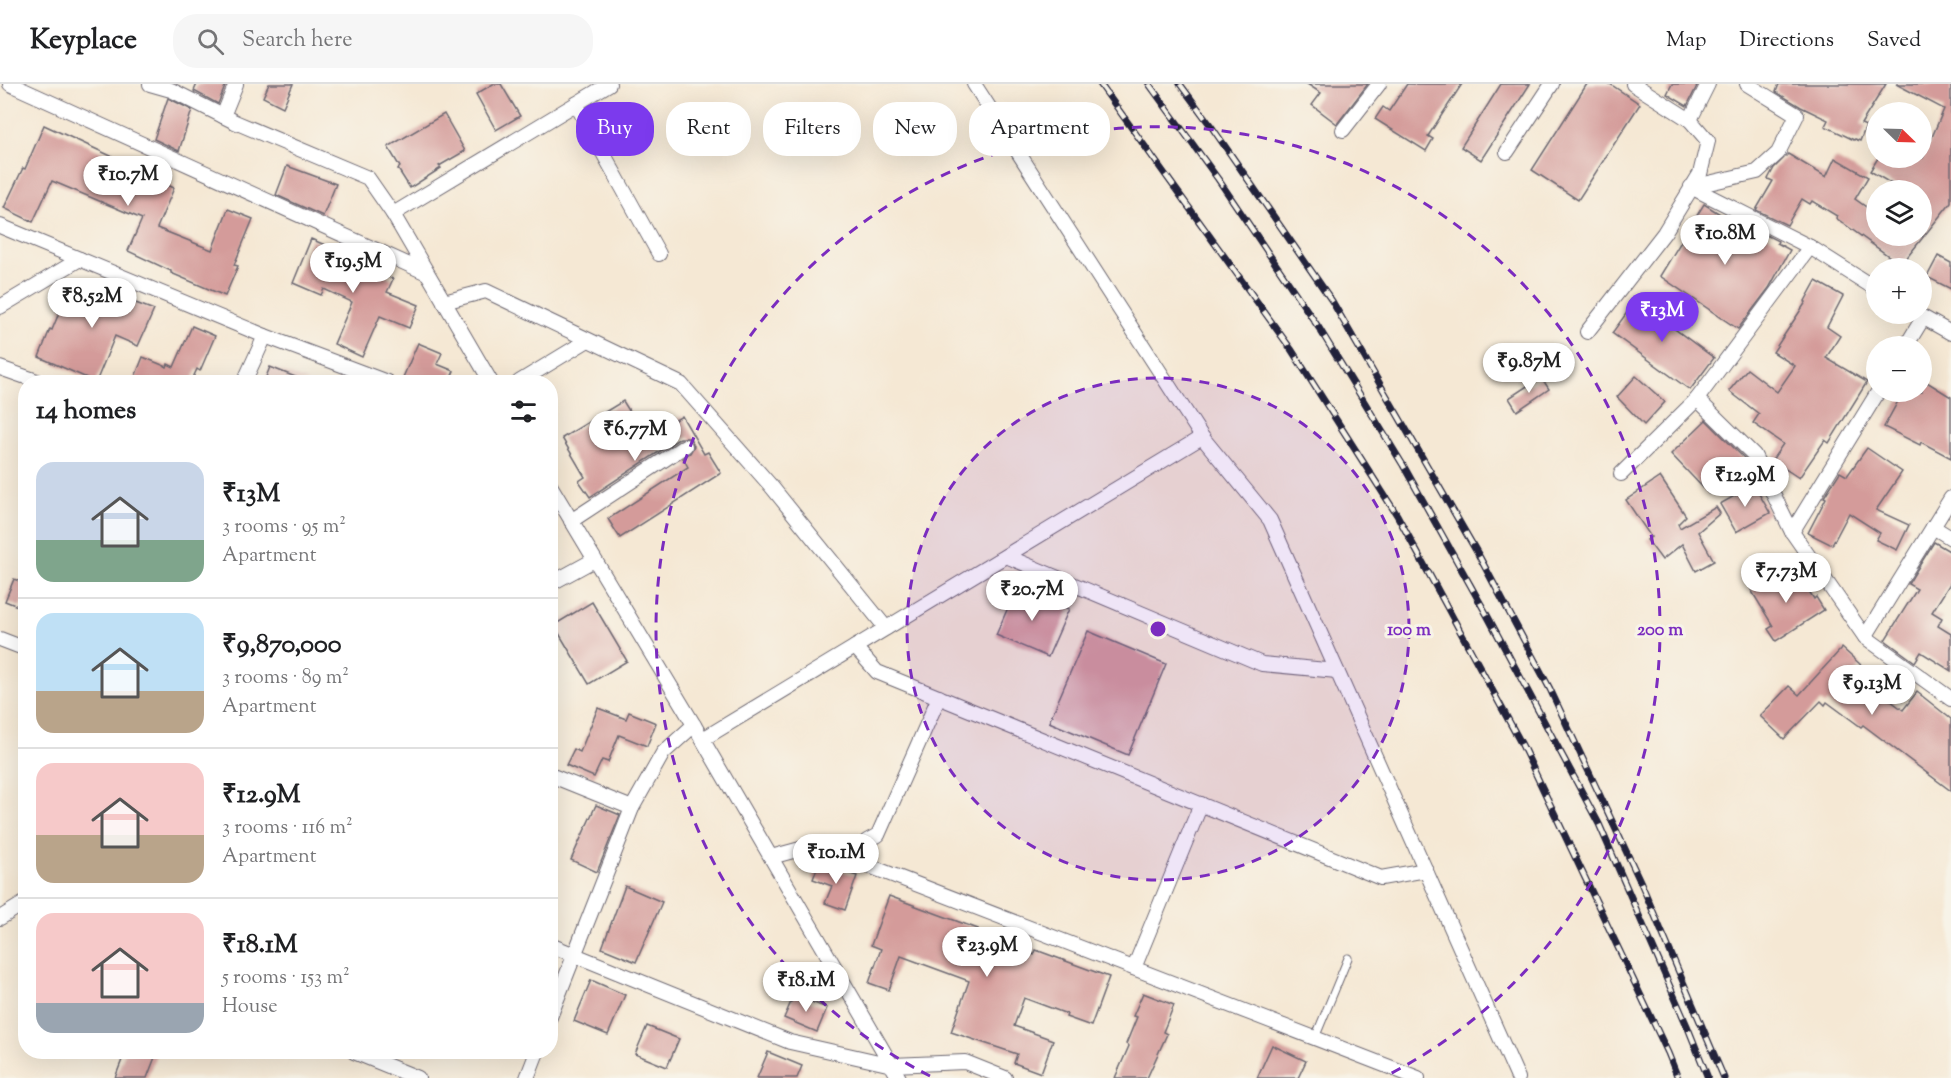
<!DOCTYPE html>
<html lang="en">
<head>
<meta charset="utf-8">
<style>
  :root { --surface:#fff; --page:#f6f6f6; --text:#202124; --muted:#757577; --line:#e0e0e0; --accent:#7c3aed }
  body { margin:0; font-family:"Sorts Mill Goudy",serif; background:var(--page); color:var(--text); height:100vh; display:flex; flex-direction:column; font-size:22px; white-space:nowrap }
  * { box-sizing:border-box; margin:0 }
  p { font-size:20px; color:var(--muted) }
  .icon { flex:none; width:33px; height:33px; fill:none; stroke:currentColor; stroke-width:2; stroke-linecap:round; stroke-linejoin:round }
  .map { position:relative; flex:1; overflow:hidden }
  .side { position:absolute; left:18px; top:291px; width:540px; height:684px; display:flex; flex-direction:column; background:var(--surface); border-radius:24px; box-shadow:0 6px 24px #0002 }
  .side>* { flex:none }
  .top-card { position:absolute; left:576px; top:18px; width:570px; height:54px; display:flex; gap:12px }
  .needle { width:39px; rotate:113deg }
  .fabs { position:absolute; left:1866px; top:18px; display:grid; gap:12px }
  .fabs a { display:grid; place-items:center; width:66px; height:66px; border-radius:50%; background:var(--surface); box-shadow:0 6px 24px #0002; font-size:30px }
  .price { position:absolute; translate:-50% -51px; padding:0 14px; border-radius:21px; background:#fff; color:#222; font-size:20px; line-height:39px; filter:drop-shadow(0 2px 3px #0008) }
  .price::after { content:''; position:absolute; left:50%; top:36px; width:18px; height:14px; margin-left:-9px; background:inherit; clip-path:polygon(0 0,100% 0,50% 100%) }
  .price.on { background:var(--accent); color:#fff }
  ul { padding:0; list-style:none }
  li { display:flex; align-items:center; gap:18px; height:150px; padding:0 18px }
  li+li { border-top:2px solid var(--line) }
  li span { display:grid; place-items:center; flex:none; width:168px; height:120px; border-radius:18px; color:#555 }
  li>.icon { margin-inline-start:auto }
  span .icon { width:72px; height:72px; fill:#fffc; stroke-width:1 }
  li b { font-size:26px }
  h2 { display:flex; justify-content:space-between; align-items:center; height:72px; padding:0 18px; font-size:26px }
  .pill { padding:0 21px; border-radius:24px; background:var(--surface); box-shadow:0 6px 24px #0002; font-size:21px; line-height:54px }
  .pill.on { background:var(--accent); color:#fff }
  header { display:flex; align-items:center; gap:36px; box-sizing:border-box; height:84px; padding:0 30px; background:var(--surface); border-bottom:2px solid var(--line) }
  header strong { font-size:28px }
  nav { display:flex; gap:33px; margin-inline-start:auto; font-size:21px }
  .search { width:420px; height:54px; background:var(--page); display:flex; align-items:center; gap:15px; box-sizing:border-box; padding:0 21px; border-radius:24px; color:var(--muted); font-size:22px }
  .map>svg:first-child { display:block }
  .building { fill:#d49b9a }
  .lines { fill:none; stroke-linecap:round; stroke-linejoin:round }
  .lane-casing { stroke:#6c6771; stroke-width:9 }
  .street-casing { stroke:#6c6771; stroke-width:16 }
  .lane { stroke:#fff; stroke-width:7 }
  .street { stroke:#fff; stroke-width:14 }
  .rail-casing { stroke:#22223b; stroke-width:7 }
  .rail { stroke:#f7f3e8; stroke-width:4.5; stroke-dasharray:14; stroke-linecap:butt }
  .ring { fill:none; stroke:#7b2cbf; stroke-width:3; stroke-dasharray:10 8 }
  .centre { fill:#7b2cbf; stroke:#f7f3e8; stroke-width:3 }
  .ring-label { font-size:18px; text-anchor:middle; font-weight:bold; fill:#7b2cbf; stroke:#f7f3e8; stroke-width:6; stroke-linejoin:round; paint-order:stroke }
</style>
</head>
<body>
<header>
<strong>Keyplace</strong>
<div class="search"><svg class="icon" aria-label="search" viewBox="0 0 24 24"><circle cx="10" cy="10" r="6"/><path d="M15 15l6 6"/></svg>Search here</div>
<nav><a>Map</a><a>Directions</a><a>Saved</a></nav>
</header>
<div class="map">
<svg width="1951" height="994" viewBox="0 0 1951 994">
  <rect width="100%" height="100%" fill="#f7f3e8"/>
  <filter id="ink" filterUnits="userSpaceOnUse"><feTurbulence type="fractalNoise" baseFrequency=".0167" numOctaves="2"/><feDisplacementMap in="SourceGraphic" scale="12" xChannelSelector="R" yChannelSelector="G"/><feConvolveMatrix kernelMatrix="1 2 1 2 8 2 1 2 1" color-interpolation-filters="sRGB"/></filter>
  <filter id="wash" filterUnits="userSpaceOnUse"><feTurbulence type="fractalNoise" baseFrequency=".008" numOctaves="4" result="noise"/><feDisplacementMap in="SourceGraphic" scale="24" xChannelSelector="R" yChannelSelector="G"/><feGaussianBlur stdDeviation="1.35" result="paint"/><feColorMatrix in="noise" values="0 0 0 0 0 0 0 0 0 0 0 0 0 0 0 0 0 1.4 0 .05"/><feComposite in="paint" operator="in"/></filter>
  <g filter="url(#wash)">
    <rect width="100%" height="100%" fill="#f5e8d4"/>
    <g id="blocks">
      <!-- building -->
      <g class="building">
        <path d="M 197,0 L 226,0 L 218,20 L 194,7 Z"/>
        <path d="M 269,0 L 293,0 L 283,23 L 263,13 Z"/>
        <path d="M 493,0 L 501,0 L 520,32 L 496,46 L 476,10 Z"/>
        <path d="M 1307,0 L 1368,0 L 1337,40 L 1312,21 L 1321,9 Z"/>
        <path d="M 1407,0 L 1462,0 L 1428,52 L 1433,55 L 1426,67 L 1375,35 L 1383,23 L 1389,27 Z"/>
        <path d="M 1501,0 L 1530,0 L 1481,76 L 1461,63 Z"/>
        <path d="M 1587,0 L 1610,0 L 1640,20 L 1578,116 L 1532,86 Z"/>
        <path d="M 1672,0 L 1698,0 L 1687,22 L 1667,10 Z"/>
        <path d="M 1779,0 L 1886,0 L 1861,40 L 1866,42 L 1860,57 L 1855,55 L 1854,56 L 1825,42 L 1828,36 L 1801,23 L 1776,8 Z"/>
        <path d="M 1896,0 L 1951,0 L 1951,118 L 1901,181 L 1836,134 L 1837,132 L 1812,117 L 1810,120 L 1802,115 L 1787,141 L 1756,126 L 1773,97 L 1768,95 L 1774,84 L 1788,70 L 1826,93 L 1835,74 L 1868,93 L 1855,115 L 1876,130 L 1876,152 L 1922,152 L 1922,106 L 1902,106 L 1870,87 L 1878,74 L 1923,74 L 1944,25 Z"/>
        <path d="M 168,14 L 192,26 L 179,67 L 154,55 Z"/>
        <path d="M 444,30 L 465,67 L 439,82 L 441,84 L 410,104 L 398,85 L 400,83 L 388,63 Z"/>
        <path d="M 44,41 L 154,92 L 153,95 L 174,104 L 157,144 L 212,166 L 228,125 L 253,135 L 234,181 L 238,182 L 225,212 L 171,189 L 171,187 L 128,167 L 142,135 L 52,97 L 33,138 L 4,124 L 23,84 L 25,85 Z"/>
        <path d="M 287,82 L 336,100 L 323,132 L 276,111 Z"/>
        <path d="M 1704,120 L 1739,142 L 1741,139 L 1748,142 L 1778,157 L 1777,159 L 1790,166 L 1769,204 L 1738,245 L 1660,192 Z"/>
        <path d="M 311,155 L 369,180 L 367,183 L 393,195 L 387,208 L 419,221 L 409,244 L 380,232 L 362,273 L 334,260 L 352,218 L 324,205 L 321,211 L 293,199 Z"/>
        <path d="M 1938,172 L 1951,179 L 1951,205 L 1927,193 Z"/>
        <path d="M 73,195 L 154,226 L 138,262 L 115,252 L 96,298 L 39,273 L 50,245 L 52,246 Z"/>
        <path d="M 1816,197 L 1843,212 L 1827,243 L 1840,252 L 1826,274 L 1867,298 L 1829,359 L 1825,356 L 1799,394 L 1772,376 L 1783,360 L 1753,339 L 1759,330 L 1729,307 L 1747,285 L 1777,308 L 1795,282 L 1773,268 L 1806,218 L 1805,217 Z"/>
        <path d="M 1639,212 L 1671,236 L 1668,240 L 1714,274 L 1690,306 L 1612,249 Z"/>
        <path d="M 192,242 L 215,252 L 200,287 L 197,285 L 191,298 L 133,298 L 143,273 L 167,283 L 168,280 L 174,283 Z"/>
        <path d="M 418,259 L 442,269 L 437,280 L 454,287 L 449,298 L 401,298 Z"/>
        <path d="M 270,283 L 308,298 L 264,298 Z"/>
        <path d="M 1636,292 L 1665,318 L 1644,341 L 1617,313 Z"/>
        <path d="M 1541,293 L 1549,305 L 1517,327 L 1509,314 Z"/>
        <path d="M 1922,295 L 1951,313 L 1951,374 L 1921,358 L 1920,361 L 1884,343 L 1903,308 L 1922,308 Z"/>
        <path d="M 623,317 L 646,354 L 682,332 L 704,370 L 708,368 L 721,389 L 620,454 L 608,435 L 688,383 L 683,374 L 690,369 L 694,362 L 690,354 L 680,354 L 590,413 L 579,397 L 585,393 L 562,354 Z"/>
        <path d="M 1706,336 L 1745,375 L 1709,410 L 1671,370 Z"/>
        <path d="M 1867,364 L 1902,388 L 1876,426 L 1909,441 L 1897,466 L 1876,456 L 1880,449 L 1849,429 L 1832,461 L 1808,449 L 1826,414 L 1824,413 L 1840,388 L 1847,392 Z"/>
        <path d="M 1660,393 L 1686,432 L 1678,440 L 1680,444 L 1716,423 L 1720,429 L 1698,448 L 1714,477 L 1696,487 L 1682,460 L 1662,476 L 1647,456 L 1651,453 L 1626,416 Z"/>
        <path d="M 1754,401 L 1770,429 L 1736,448 L 1720,420 Z"/>
        <path d="M 1934,458 L 1951,468 L 1951,498 L 1932,528 L 1942,534 L 1938,542 L 1951,550 L 1951,587 L 1921,568 L 1915,578 L 1885,556 L 1917,505 L 1908,500 Z"/>
        <path d="M 1796,487 L 1814,515 L 1816,513 L 1824,526 L 1776,557 L 1768,545 L 1773,542 L 1751,506 L 1775,491 L 1779,498 Z"/>
        <path d="M 14,495 L 26,500 L 26,510 L 20,523 L 5,517 Z"/>
        <path d="M 1017,503 L 1069,525 L 1048,573 L 996,551 Z"/>
        <path d="M 592,518 L 627,577 L 589,600 L 554,541 Z"/>
        <path d="M 1088,547 L 1166,580 L 1128,671 L 1049,638 Z"/>
        <path d="M 1842,564 L 1861,581 L 1854,589 L 1903,626 L 1917,608 L 1951,635 L 1951,707 L 1863,641 L 1861,643 L 1827,618 L 1825,621 L 1821,617 L 1784,655 L 1760,632 L 1789,602 L 1799,611 Z"/>
        <path d="M 598,624 L 626,635 L 629,628 L 656,639 L 647,662 L 619,651 L 608,678 L 602,676 L 594,693 L 566,681 L 574,665 L 580,668 Z"/>
        <path d="M 596,721 L 620,731 L 597,788 L 571,776 Z"/>
        <path d="M 819,779 L 857,792 L 845,826 L 825,819 L 832,802 L 813,795 Z"/>
        <path d="M 625,802 L 662,818 L 636,878 L 602,864 Z"/>
        <path d="M 889,812 L 978,845 L 977,847 L 1034,871 L 1036,866 L 1109,893 L 1091,942 L 1066,933 L 1067,930 L 1024,914 L 1014,942 L 1053,956 L 1041,989 L 1014,979 L 1017,970 L 951,948 L 969,897 L 901,872 L 889,906 L 869,899 L 881,865 L 871,861 Z"/>
        <path d="M 591,896 L 625,911 L 608,951 L 574,937 Z"/>
        <path d="M 1143,909 L 1174,921 L 1163,948 L 1167,950 L 1147,994 L 1115,994 L 1129,962 L 1126,960 L 1137,933 L 1133,932 Z"/>
        <path d="M 794,911 L 827,924 L 817,948 L 784,934 Z"/>
        <path d="M 647,942 L 679,955 L 667,983 L 635,970 Z"/>
        <path d="M 1272,961 L 1306,977 L 1298,994 L 1257,994 Z"/>
        <path d="M 125,968 L 157,968 L 147,994 L 115,994 Z"/>
        <path d="M 768,968 L 802,982 L 797,994 L 757,994 Z"/>
      </g>
    </g>
  </g>
  <g filter="url(#ink)">
    <use href="#blocks" fill-opacity="0" stroke="#6c6771" stroke-width="1.5"/>
    <g class="lines">
      <!-- lane casing -->
      <g class="lane-casing">
        <path id="lane" d="M 1315,954 L 1348,874"/>
      </g>
      <!-- street casing -->
      <g class="street-casing">
        <g id="street">
          <path d="M 10,0 L 427,189"/>
          <path d="M 150,0 L 171,6 L 235,38 L 368,94 L 393,130 L 491,298"/>
          <path d="M 974,0 L 1202,353 L 1270,436 L 1518,994"/>
          <path d="M 576,20 L 659,170"/>
          <path d="M 223,32 L 236,0"/>
          <path d="M 1690,36 L 1708,0"/>
          <path d="M 1343,46 L 1379,0"/>
          <path d="M 1507,68 L 1552,0"/>
          <path d="M 1691,103 L 1810,163 L 1876,205"/>
          <path d="M 1691,103 L 1757,88 L 1778,69 L 1797,31 L 1747,0"/>
          <path d="M 393,130 L 609,0"/>
          <path d="M 0,142 L 265,252 L 387,298"/>
          <path d="M 444,218 L 486,207 L 681,300 L 771,402 L 886,544"/>
          <path d="M 0,223 L 80,175"/>
          <path d="M 1917,230 L 1951,249"/>
          <path d="M 1587,248 L 1664,149 L 1700,90 L 1708,57 L 1690,36 L 1633,0"/>
          <path d="M 1906,262 L 1923,234"/>
          <path d="M 0,284 L 40,298"/>
          <path d="M 244,298 L 265,252"/>
          <path d="M 519,298 L 588,256"/>
          <path d="M 1697,315 L 1754,371 L 1792,448 L 1865,553 L 1951,615"/>
          <path d="M 1621,390 L 1697,315 L 1810,163"/>
          <path d="M 550,401 L 694,641 L 899,994"/>
          <path d="M 571,437 L 685,362"/>
          <path d="M 1933,443 L 1951,454"/>
          <path d="M 1792,448 L 1878,308"/>
          <path d="M 1006,472 L 1262,580 L 1337,587"/>
          <path d="M 550,500 L 594,476"/>
          <path d="M 1865,553 L 1951,414"/>
          <path d="M 0,555 L 26,565"/>
          <path d="M 855,563 L 877,588 L 1381,794 L 1426,786"/>
          <path d="M 703,655 L 1202,353"/>
          <path d="M 550,691 L 632,724"/>
          <path d="M 771,773 L 815,761 L 1418,994"/>
          <path d="M 859,778 L 867,757 L 878,751 L 939,613"/>
          <path d="M 0,834 L 26,818"/>
          <path d="M 550,861 L 790,958 L 892,981 L 965,978 L 1005,994"/>
          <path d="M 1134,884 L 1201,720"/>
          <path d="M 550,933 L 632,724 L 663,669 L 694,641"/>
          <path d="M 354,968 L 418,994"/>
          <path d="M 527,994 L 537,968"/>
        </g>
      </g>
      <!-- lane -->
      <use href="#lane" class="lane"/>
      <!-- street -->
      <use href="#street" class="street"/>
      <!-- rail casing -->
      <g class="rail-casing">
        <g id="rail">
          <path d="M 1100,0 L 1291,265 L 1397,431 L 1522,661 L 1668,969 L 1678,994"/>
          <path d="M 1149,0 L 1218,95 L 1319,244 L 1403,381 L 1487,531 L 1599,740 L 1688,944 L 1708,994"/>
          <path d="M 1180,0 L 1211,42 L 1332,217 L 1478,470 L 1550,605 L 1641,799 L 1724,994"/>
        </g>
      </g>
      <!-- rail -->
      <use href="#rail" class="rail"/>
    </g>
  </g>
  <!-- distance rings -->
  <circle cx="1158" cy="545" r="251" fill="#7b2cbf" fill-opacity=".12"/>
  <g class="ring">
    <circle cx="1158" cy="545" r="251"/>
    <path d="M930 992A502 502 0 1 1 1386 992"/>
  </g>
  <circle cx="1158" cy="545" r="9" class="centre"/>
  <g class="ring-label">
    <text x="1409" y="551">100 m</text>
    <text x="1660" y="551">200 m</text>
  </g>
</svg>
<div class="fabs">
<a><svg class="needle" viewBox="-14 -14 28 28"><path d="M0-13l5 13h-10z" fill="#e53935"/><path d="M0 13l5-13h-10z" fill="#757577"/></svg></a>
<a><svg class="icon" aria-label="layers" viewBox="0 0 24 24"><path d="M12 4l9 5-9 5-9-5zM3 14l9 5 9-5"/></svg></a>
<a>+</a>
<a>−</a>
</div>
<b class="price" style="left:128px;top:123px">₹10.7M</b>
<b class="price" style="left:1725px;top:182px">₹10.8M</b>
<b class="price" style="left:353px;top:210px">₹19.5M</b>
<b class="price" style="left:92px;top:245px">₹8.52M</b>
<b class="price on" style="left:1662px;top:259px">₹13M</b>
<b class="price" style="left:1529px;top:310px">₹9.87M</b>
<b class="price" style="left:635px;top:378px">₹6.77M</b>
<b class="price" style="left:1745px;top:424px">₹12.9M</b>
<b class="price" style="left:1786px;top:520px">₹7.73M</b>
<b class="price" style="left:1032px;top:538px">₹20.7M</b>
<b class="price" style="left:1872px;top:632px">₹9.13M</b>
<b class="price" style="left:836px;top:801px">₹10.1M</b>
<b class="price" style="left:987px;top:894px">₹23.9M</b>
<b class="price" style="left:806px;top:929px">₹18.1M</b>
<div class="top-card">
<a class="pill on">Buy</a>
<a class="pill">Rent</a>
<a class="pill">Filters</a>
<a class="pill">New</a>
<a class="pill">Apartment</a>
</div>
<section class="side">
<h2>14 homes<svg class="icon" aria-label="filters" viewBox="0 0 24 24"><path d="M4 7h16M4 17h16"/><circle cx="9" cy="7" r="2"/><circle cx="15" cy="17" r="2"/></svg></h2>
<ul>
<li><span style="background:linear-gradient(#c9d6e8 65%,#7fa58c 0)"><svg class="icon" aria-label="home" viewBox="0 0 24 24"><path d="M3 11l9-7 9 7M6 9v11h12V9"/></svg></span><div><b>₹13M</b><p>3 rooms · 95 m²</p><p>Apartment</p></div></li>
<li><span style="background:linear-gradient(#bfe0f5 65%,#b9a48a 0)"><svg class="icon" aria-label="home" viewBox="0 0 24 24"><path d="M3 11l9-7 9 7M6 9v11h12V9"/></svg></span><div><b>₹9,870,000</b><p>3 rooms · 89 m²</p><p>Apartment</p></div></li>
<li><span style="background:linear-gradient(#f6c9c9 60%,#b9a48a 0)"><svg class="icon" aria-label="home" viewBox="0 0 24 24"><path d="M3 11l9-7 9 7M6 9v11h12V9"/></svg></span><div><b>₹12.9M</b><p>3 rooms · 116 m²</p><p>Apartment</p></div></li>
<li><span style="background:linear-gradient(#f6c9c9 75%,#9aa5b1 0)"><svg class="icon" aria-label="home" viewBox="0 0 24 24"><path d="M3 11l9-7 9 7M6 9v11h12V9"/></svg></span><div><b>₹18.1M</b><p>5 rooms · 153 m²</p><p>House</p></div></li>
</ul>
</section>
</div>
</body>
</html>
